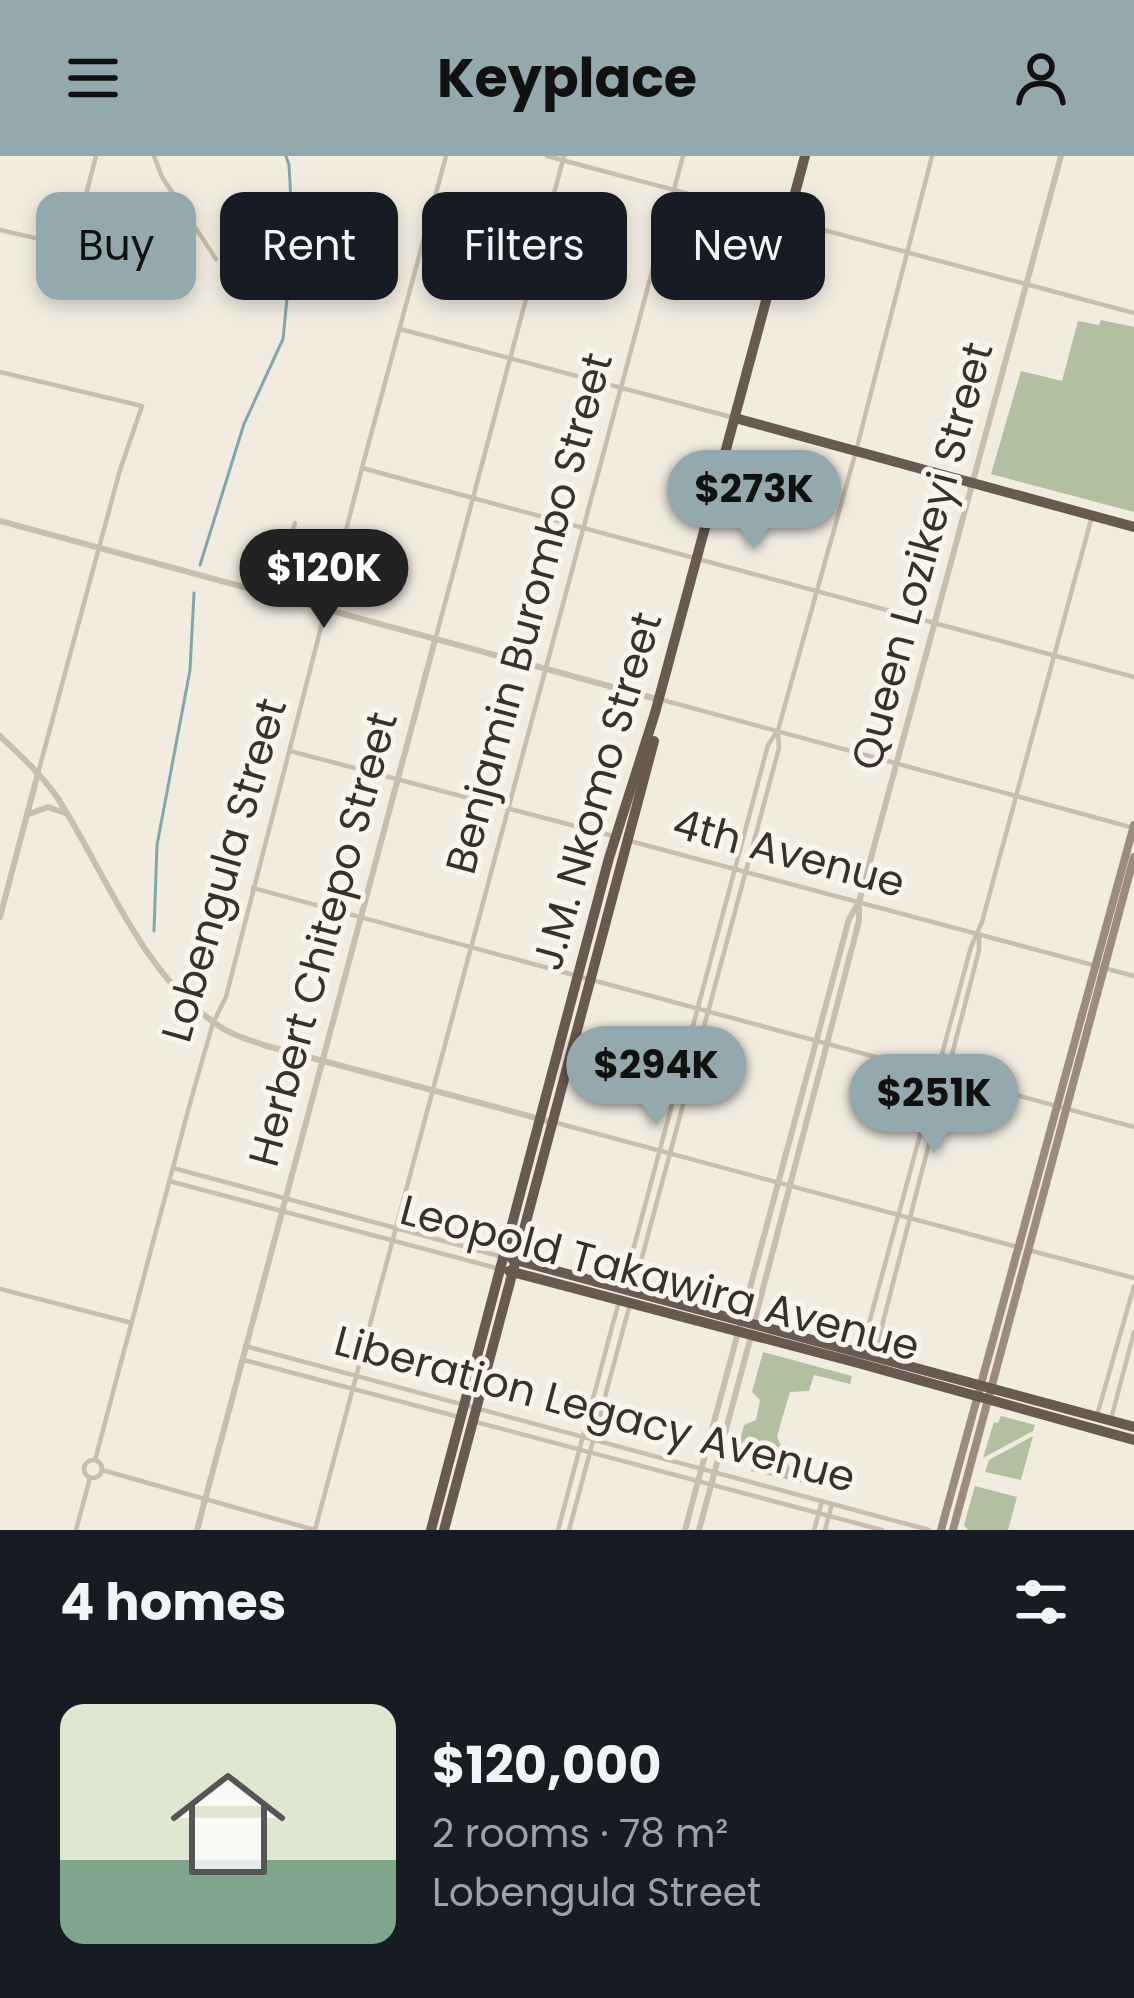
<!DOCTYPE html>
<html lang="en">
<head>
<meta charset="utf-8">
<style>
  :root { --surface:#171b24; --page:#242831; --text:#f1f3f6; --muted:#9ea1a6; --accent:#94a9ae }
  body { margin:0; font-family:Poppins,sans-serif; background:var(--page); color:var(--text); height:100vh; display:flex; flex-direction:column; font-size:45px; white-space:nowrap }
  * { box-sizing:border-box; margin:0 }
  p { font-size:39px; color:var(--muted) }
  .icon { flex:none; width:66px; height:66px; fill:none; stroke:currentColor; stroke-width:2; stroke-linecap:round; stroke-linejoin:round }
  .map { position:relative; height:1374px; overflow:hidden }
  .sheet { display:flex; flex-direction:column; background:var(--surface); flex:1 }
  .sheet>* { flex:none }
  .guide { position:absolute; left:36px; top:36px; width:1062px; height:108px; display:flex; gap:24px }
  .price { position:absolute; translate:-50% -102px; padding:0 27px; border-radius:42px; background:var(--accent); color:#111; font-size:39px; line-height:78px; filter:drop-shadow(0 3px 6px #0008) }
  .price::after { content:''; position:absolute; left:50%; top:72px; width:36px; height:27px; margin-left:-18px; background:inherit; clip-path:polygon(0 0,100% 0,50% 100%) }
  .price.selected { background:#222; color:#fff }
  ul { padding:0; list-style:none }
  li { display:flex; align-items:center; gap:36px; height:300px; padding:0 60px }
  li span { display:grid; place-items:center; flex:none; width:336px; height:240px; border-radius:24px; color:#555 }
  li>.icon { margin-inline-start:auto }
  span .icon { width:144px; height:144px; fill:#fffc; stroke-width:1 }
  li b { font-size:51px }
  h2 { display:flex; justify-content:space-between; align-items:center; height:144px; padding:0 60px; font-size:51px }
  .tag { padding:0 42px; border-radius:24px; background:var(--surface); box-shadow:0 6px 18px #0003; font-size:42px; line-height:108px }
  .tag.selected { background:var(--accent); color:#111 }
  header { display:flex; justify-content:space-between; align-items:center; height:156px; padding:0 60px; background:var(--accent); color:#111; font-size:54px; font-weight:700 }
  .map>svg:first-child { display:block }
  .green { fill:#b2c0a1 }
  .lines { fill:none; stroke-linecap:round; stroke-linejoin:round }
  .stream { stroke:#81a6ac; stroke-width:3 }
  .minor { stroke:#c9bdad; stroke-width:4.5 }
  .tertiary { stroke:#c9bdad; stroke-width:6 }
  .secondary { stroke:#9c8c7e; stroke-width:8 }
  .trunk { stroke:#685a50; stroke-width:10 }
  .labels { text-anchor:middle; dominant-baseline:central; stroke-width:10; stroke-linejoin:round; paint-order:stroke }
  .street-label { font-size:42px; fill:#38302b; stroke:#f9f5ed }
</style>
</head>
<body>
<header><svg class="icon" aria-label="menu" viewBox="0 0 24 24"><path d="M4 6h16M4 12h16M4 18h16"/></svg>Keyplace<svg class="icon" aria-label="person" viewBox="0 0 24 24"><circle cx="12" cy="8" r="4"/><path d="M4 21q1-7 8-7t8 7"/></svg></header>
<div class="map">
<svg width="1134" height="1374" viewBox="0 0 1134 1374">
  <rect width="100%" height="100%" fill="#f1ebe0"/>
  <!-- green -->
  <g class="green">
    <path d="M 1101,164 L 1134,171 L 1134,356 L 991,318 L 1021,215 L 1062,225 L 1078,165 L 1099,169 Z"/>
    <path d="M 763,1196 L 852,1220 L 850,1228 L 814,1219 L 809,1235 L 790,1236 L 777,1280 L 790,1313 L 827,1322 L 825,1329 L 813,1329 L 751,1315 L 753,1307 L 751,1300 L 738,1291 L 744,1269 L 756,1264 L 760,1244 L 752,1236 Z"/>
    <path d="M 1001,1260 L 1035,1269 L 1033,1275 L 983,1302 L 994,1266 L 998,1267 Z"/>
    <path d="M 1033,1280 L 1021,1324 L 985,1316 L 989,1304 Z"/>
    <path d="M 975,1330 L 1017,1341 L 1008,1374 L 968,1374 L 964,1369 Z"/>
  </g>
  <g class="lines">
    <!-- stream -->
    <g class="stream">
      <path d="M 200,409 L 244,268 L 283,183 L 293,82 L 289,9 L 286,0"/>
      <path d="M 154,775 L 157,689 L 190,514 L 194,437"/>
    </g>
    <!-- minor -->
    <g class="minor">
      <path d="M 154,0 L 162,21 L 216,103"/>
      <path d="M 547,0 L 1134,157"/>
      <path d="M 0,74 L 61,88 L 69,87 L 75,81 L 96,0"/>
      <path d="M 400,173 L 731,261"/>
      <path d="M 0,216 L 142,250 L 120,314 L 38,617"/>
      <path d="M 362,312 L 1134,521"/>
      <path d="M 275,439 L 295,367"/>
      <path d="M 436,481 L 564,0"/>
      <path d="M 659,543 L 1134,672"/>
      <path d="M 290,595 L 613,680"/>
      <path d="M 630,685 L 1134,820"/>
      <path d="M 253,732 L 1134,971"/>
      <path d="M 557,967 L 1021,1092"/>
      <path d="M 173,1012 L 503,1101"/>
      <path d="M 169,1025 L 500,1113"/>
      <path d="M 1032,1095 L 1134,1122"/>
      <path d="M 624,1128 L 768,589 L 778,574"/>
      <path d="M 634,1131 L 779,592 L 778,574 L 856,295 L 932,0"/>
      <path d="M 0,1133 L 132,1167"/>
      <path d="M 245,1190 L 929,1374"/>
      <path d="M 862,1193 L 971,791 L 982,766 L 1092,360"/>
      <path d="M 875,1197 L 979,794 L 979,778"/>
      <path d="M 244,1204 L 459,1261"/>
      <path d="M 1098,1256 L 1134,1130"/>
      <path d="M 1111,1263 L 1134,1176"/>
      <path d="M 476,1266 L 882,1374"/>
      <path d="M 95,1304 L 192,940 L 213,867 L 226,841 L 362,312 L 446,0"/>
      <circle cx="93" cy="1313" r="9"/>
      <path d="M 102,1314 L 315,1374"/>
      <path d="M 76,1374 L 90,1322"/>
      <path d="M 315,1374 L 683,0"/>
      <path d="M 558,1374 L 619,1145"/>
      <path d="M 569,1374 L 630,1148"/>
      <path d="M 814,1374 L 822,1345"/>
      <path d="M 825,1374 L 832,1348"/>
    </g>
    <!-- tertiary -->
    <g class="tertiary">
      <path d="M 0,365 L 657,543"/>
      <path d="M 0,580 C 20,599 41,618 57,641 C 106,717 139,814 216,868 C 231,879 250,884 267,890 L 555,967"/>
      <path d="M 29,658 L 48,651 L 65,657"/>
      <path d="M 0,761 L 38,617"/>
      <path d="M 754,1167 L 859,765 L 859,750"/>
      <path d="M 197,1374 L 435,484"/>
      <path d="M 685,1374 L 849,763 L 859,746 L 1061,0"/>
      <path d="M 699,1374 L 751,1180"/>
    </g>
    <!-- secondary -->
    <g class="secondary">
      <path d="M 941,1374 L 1134,669"/>
      <path d="M 953,1374 L 1134,701"/>
    </g>
    <!-- trunk -->
    <g class="trunk">
      <path d="M 735,262 L 1134,371"/>
      <path d="M 512,1103 L 1134,1271"/>
      <path d="M 509,1115 L 858,1207 L 1134,1284"/>
      <path d="M 431,1374 L 609,702 L 655,557 L 805,0"/>
      <path d="M 444,1374 L 654,585"/>
    </g>
  </g>
  <g class="labels">
    <!-- street labels -->
    <g class="street-label">
      <text transform="translate(922 400) rotate(-75)">Queen Lozikeyi Street</text>
      <text transform="translate(529 457) rotate(-75)">Benjamin Burombo Street</text>
      <text transform="translate(597 635) rotate(-74)">J.M. Nkomo Street</text>
      <text transform="translate(789 697) rotate(15)">4th Avenue</text>
      <text transform="translate(224 714) rotate(-74)">Lobengula Street</text>
      <text transform="translate(323 783) rotate(-75)">Herbert Chitepo Street</text>
      <text transform="translate(660 1122) rotate(15)">Leopold Takawira Avenue</text>
      <text transform="translate(595 1253) rotate(15)">Liberation Legacy Avenue</text>
    </g>
  </g>
</svg>
<b class="price" style="left:754px;top:396px">$273K</b>
<b class="price selected" style="left:324px;top:475px">$120K</b>
<b class="price" style="left:656px;top:972px">$294K</b>
<b class="price" style="left:934px;top:1000px">$251K</b>
<div class="guide">
<a class="tag selected">Buy</a>
<a class="tag">Rent</a>
<a class="tag">Filters</a>
<a class="tag">New</a>
</div>
</div>
<section class="sheet">
<h2>4 homes<svg class="icon" aria-label="filters" viewBox="0 0 24 24"><path d="M4 7h16M4 17h16"/><circle cx="9" cy="7" r="2"/><circle cx="15" cy="17" r="2"/></svg></h2>
<ul>
<li><span style="background:linear-gradient(#dfe7d0 65%,#7fa58c 0)"><svg class="icon" aria-label="home" viewBox="0 0 24 24"><path d="M3 11l9-7 9 7M6 9v11h12V9"/></svg></span><div><b>$120,000</b><p>2 rooms · 78 m²</p><p>Lobengula Street</p></div></li>
</ul>
</section>
</body>
</html>
